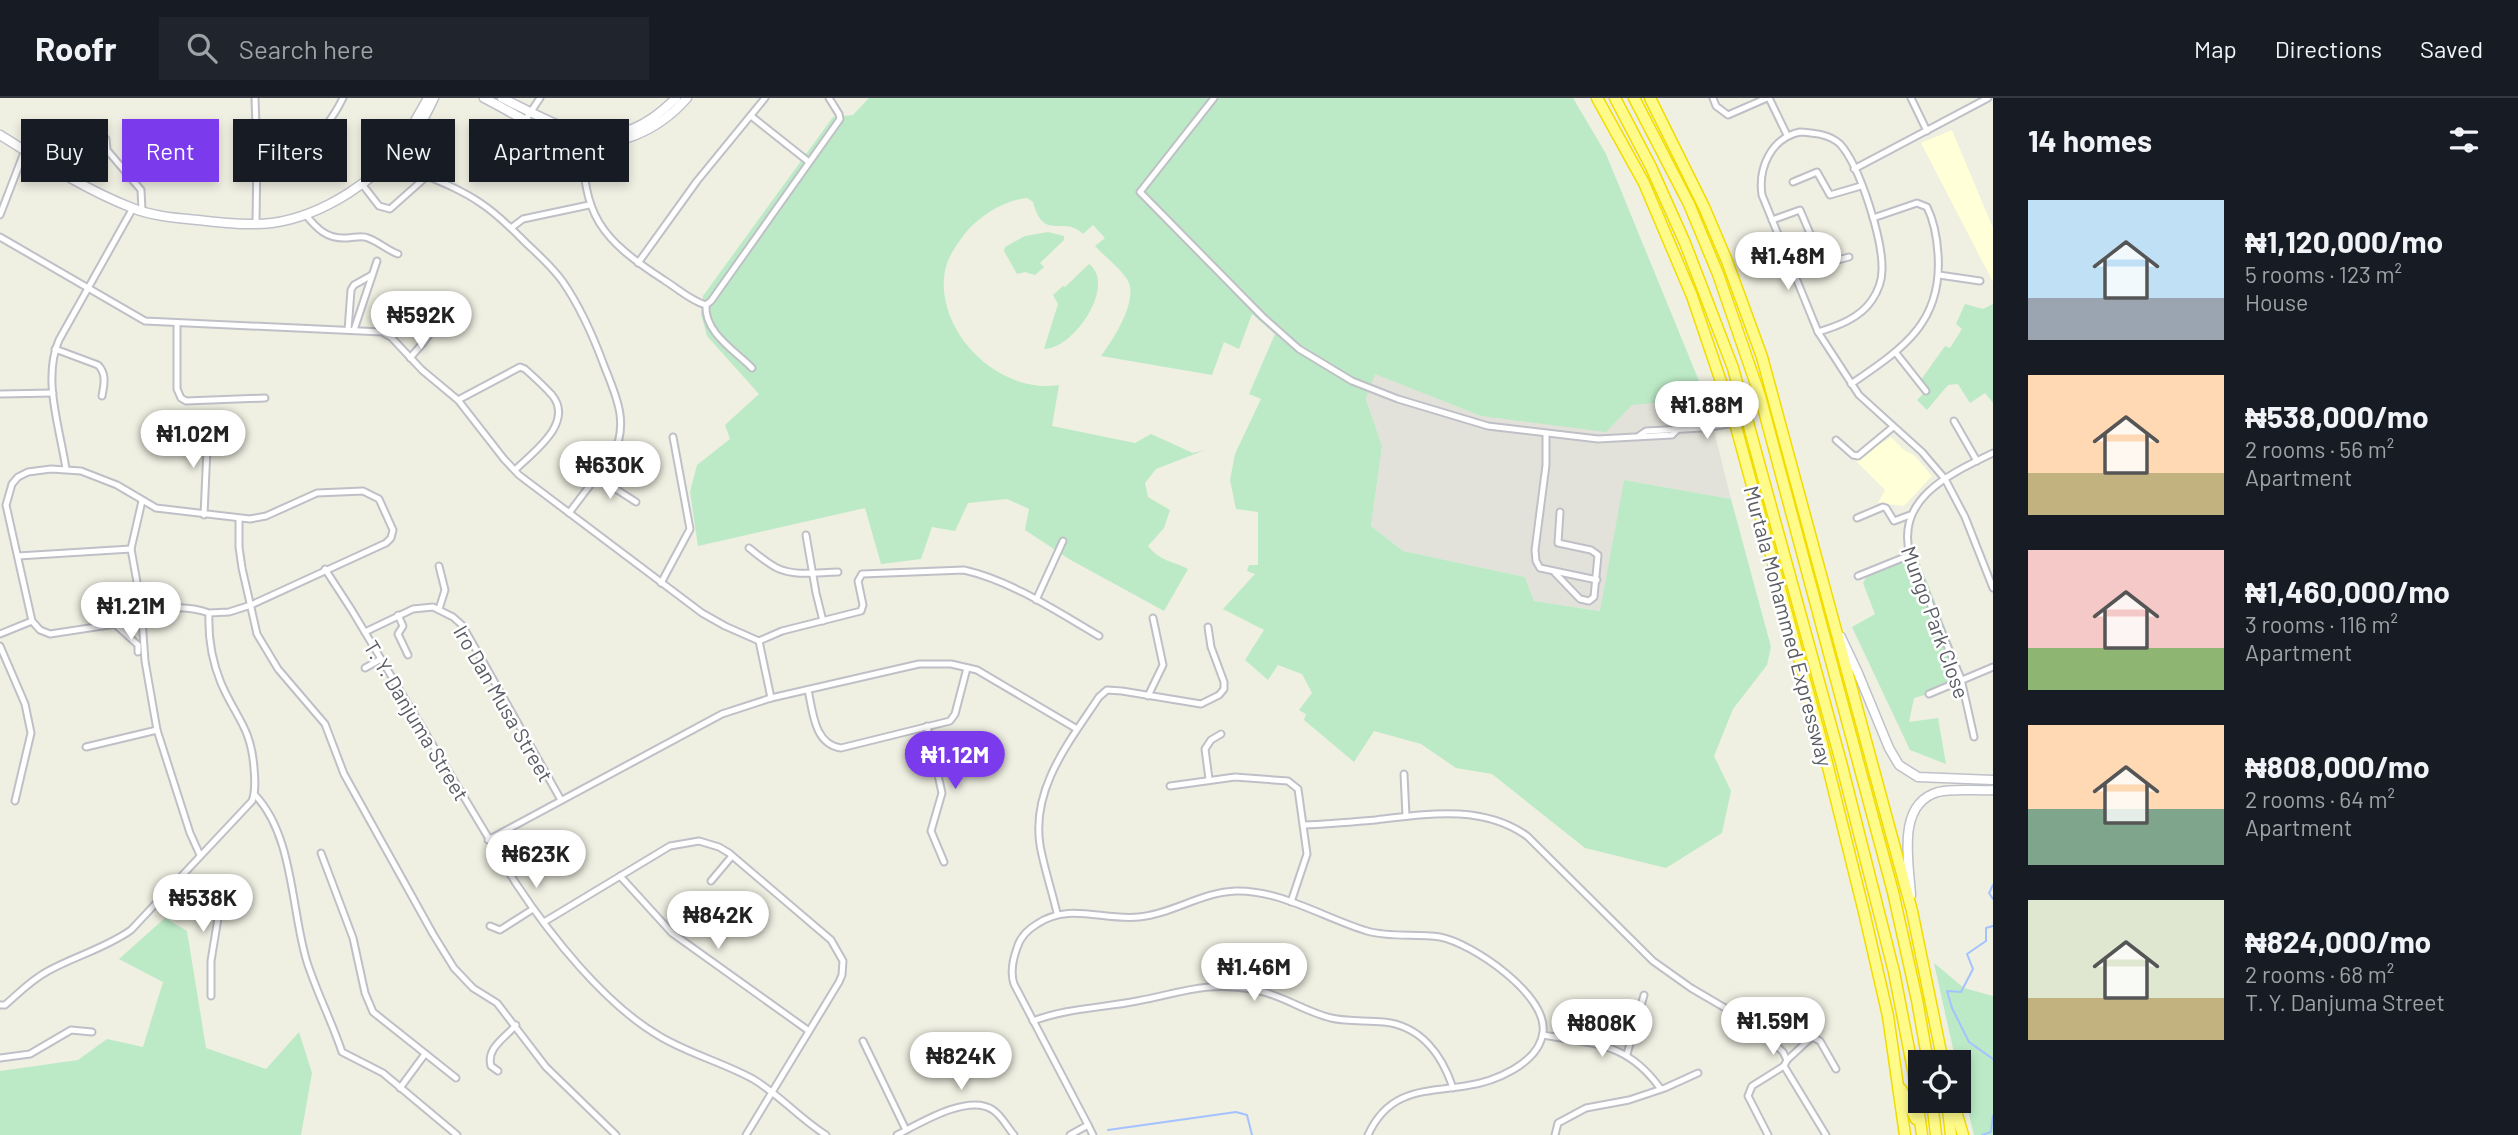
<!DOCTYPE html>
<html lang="en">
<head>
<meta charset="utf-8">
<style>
  :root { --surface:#171b24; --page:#20242c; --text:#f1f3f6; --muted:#9ea1a6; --line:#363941; --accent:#7c3aed }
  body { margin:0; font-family:Barlow,sans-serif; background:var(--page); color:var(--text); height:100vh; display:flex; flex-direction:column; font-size:26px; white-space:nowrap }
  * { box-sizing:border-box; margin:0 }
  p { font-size:23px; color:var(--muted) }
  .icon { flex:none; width:38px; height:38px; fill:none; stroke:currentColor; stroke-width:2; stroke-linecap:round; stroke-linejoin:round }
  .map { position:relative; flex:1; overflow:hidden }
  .drawer { display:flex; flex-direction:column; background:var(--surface); width:525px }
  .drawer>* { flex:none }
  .guide { position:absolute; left:21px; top:21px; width:665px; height:63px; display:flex; gap:14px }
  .buttons { position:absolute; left:1908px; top:952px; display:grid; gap:14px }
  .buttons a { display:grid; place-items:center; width:63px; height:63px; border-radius:0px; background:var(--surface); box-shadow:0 4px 10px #0003; font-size:35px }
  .price { position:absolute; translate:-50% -60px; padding:0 16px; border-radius:24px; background:#fff; color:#222; font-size:23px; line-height:46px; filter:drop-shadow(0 2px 4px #0008) }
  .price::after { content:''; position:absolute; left:50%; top:42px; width:21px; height:16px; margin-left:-10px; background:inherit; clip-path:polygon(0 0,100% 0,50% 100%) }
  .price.selected { background:var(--accent); color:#fff }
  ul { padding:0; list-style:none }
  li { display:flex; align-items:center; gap:21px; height:175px; padding:0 35px }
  li span { display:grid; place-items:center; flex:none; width:196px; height:140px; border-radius:0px; color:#555 }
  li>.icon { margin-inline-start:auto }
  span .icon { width:84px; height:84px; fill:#fffc; stroke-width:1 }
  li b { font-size:30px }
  h2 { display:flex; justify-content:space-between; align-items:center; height:84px; padding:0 35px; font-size:30px }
  .tag { padding:0 24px; border-radius:0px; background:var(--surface); box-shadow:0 4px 10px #0003; font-size:24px; line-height:63px }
  .tag.selected { background:var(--accent); color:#fff }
  header { display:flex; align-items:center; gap:42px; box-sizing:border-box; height:98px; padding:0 35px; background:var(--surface); border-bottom:2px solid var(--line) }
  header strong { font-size:33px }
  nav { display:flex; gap:38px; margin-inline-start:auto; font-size:24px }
  .search { width:490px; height:63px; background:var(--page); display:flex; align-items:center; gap:18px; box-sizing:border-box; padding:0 24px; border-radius:0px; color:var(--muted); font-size:26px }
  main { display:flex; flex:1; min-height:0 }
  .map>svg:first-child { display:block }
  .commercial { fill:#ffffd8 }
  .industrial { fill:#e3e2da }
  .green { fill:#bceac6 }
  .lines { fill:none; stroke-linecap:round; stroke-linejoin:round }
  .stream { stroke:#a3c2ff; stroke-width:2 }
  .street-casing { stroke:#bfc0c7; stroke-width:9 }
  .secondary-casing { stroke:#bfc1c9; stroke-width:11 }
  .highway-casing { stroke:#f2dc00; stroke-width:13 }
  .street { stroke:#fff; stroke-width:5 }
  .secondary { stroke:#fff; stroke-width:8 }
  .highway { stroke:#fffb8a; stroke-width:10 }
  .labels { text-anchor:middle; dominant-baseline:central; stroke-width:5; stroke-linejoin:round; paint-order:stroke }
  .street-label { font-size:21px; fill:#5b5d65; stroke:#fff }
</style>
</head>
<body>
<header>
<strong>Roofr</strong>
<div class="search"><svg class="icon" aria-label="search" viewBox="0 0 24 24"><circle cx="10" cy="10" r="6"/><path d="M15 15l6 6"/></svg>Search here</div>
<nav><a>Map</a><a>Directions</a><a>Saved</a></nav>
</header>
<main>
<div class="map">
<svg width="1993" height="1037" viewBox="0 0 1993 1037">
  <rect width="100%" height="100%" fill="#efefe2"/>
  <!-- commercial -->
  <g class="commercial">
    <path d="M 1952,32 L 1993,130 L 1993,184 L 1921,45 Z"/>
    <path d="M 1891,339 L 1904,352 L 1914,357 L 1932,378 L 1904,408 L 1878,405 L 1885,392 L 1855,362 Z"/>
  </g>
  <!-- industrial -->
  <path class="industrial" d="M 1375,275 L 1481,318 L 1706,300 L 1731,401 L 1624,382 L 1601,513 L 1534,503 L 1525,479 L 1403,453 L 1371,428 L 1382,348 L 1366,301 Z"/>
  <!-- green -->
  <g class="green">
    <path d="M 869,0 L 1573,0 L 1606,56 L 1706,300 L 1632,307 L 1606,334 L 1481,318 L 1375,276 L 1366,301 L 1382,348 L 1371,428 L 1403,453 L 1525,479 L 1534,503 L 1600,513 L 1624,382 L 1731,401 L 1771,549 L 1767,567 L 1733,611 L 1714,658 L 1731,693 L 1722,735 L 1666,770 L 1585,750 L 1492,676 L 1456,670 L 1421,646 L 1374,633 L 1354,664 L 1304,622 L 1306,616 L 1299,612 L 1312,595 L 1302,576 L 1278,567 L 1268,582 L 1245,562 L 1264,532 L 1223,511 L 1255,476 L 1247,473 L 1249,467 L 1258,467 L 1258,414 L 1236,411 L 1230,382 L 1235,356 L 1261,301 L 1249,296 L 1275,236 L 1252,216 L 1239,251 L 1224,244 L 1212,277 L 1101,258 C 1113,242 1140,201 1127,181 C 1119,169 1105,159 1095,148 L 1105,140 L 1093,127 L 1083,136 C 1063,116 1044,145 1033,104 L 1027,100 C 1005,102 981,117 967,133 C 956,147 945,162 944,180 C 939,238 1002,297 1059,287 L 1052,328 L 1135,345 L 1151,336 L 1193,355 L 1205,352 L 1156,371 L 1145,385 L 1148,399 L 1170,412 L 1164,430 L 1148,448 C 1161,464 1171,462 1188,471 L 1164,513 L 1069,461 L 1025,432 L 1029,411 L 1007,401 L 968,405 L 955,433 L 932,429 L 921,461 L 881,466 L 865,410 L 698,448 L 690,394 L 697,367 L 730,341 L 725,327 L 759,296 L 707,238 L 701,216 L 703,198 L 833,19 L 853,17 Z"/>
    <path d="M 1048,134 L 1064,138 L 1064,142 L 1040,165 L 1044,169 L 1035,177 L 1025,174 L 1017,176 L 1004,153 L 1005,149 L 1025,138 Z"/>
    <path d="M 1089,166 C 1117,187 1074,251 1044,251 L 1058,206 L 1053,197 L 1063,188 L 1065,189 Z"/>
    <path d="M 1965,206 L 1983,211 L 1993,206 L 1993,305 L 1985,295 L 1970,305 L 1958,286 L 1948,287 L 1927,312 L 1917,302 L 1924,295 L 1918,286 L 1945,248 L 1950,250 L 1962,231 L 1956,226 Z"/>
    <path d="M 1916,456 L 1967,585 L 1914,600 L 1909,624 L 1938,620 L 1946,666 L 1910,652 L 1852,529 L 1875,516 L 1863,485 L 1867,478 Z"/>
    <path d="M 165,820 L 187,833 L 206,950 L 266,971 L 299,934 L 312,975 L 301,1037 L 0,1037 L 0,973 L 78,962 L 107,941 L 143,949 L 163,884 L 119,861 Z"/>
    <path d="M 1934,865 L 1964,890 L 1993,898 L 1993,1037 L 1974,1037 L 1958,974 L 1958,964 L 1956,964 Z"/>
  </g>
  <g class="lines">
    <!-- stream -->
    <g class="stream">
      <path d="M 1993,787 L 1989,795 L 1993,801"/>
      <path d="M 1993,828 L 1986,830 L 1986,843 L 1967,856 L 1973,871 L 1961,894 L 1947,893 L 1952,910 L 1969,944 L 1993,961"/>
      <path d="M 1108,1032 L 1236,1014 L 1247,1017 L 1252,1037"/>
      <path d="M 1982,1037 L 1991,1034 L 1993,1018"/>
    </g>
    <!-- street casing -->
    <g class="street-casing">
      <g id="street">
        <path d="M 255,0 L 257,56 L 256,125"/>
        <path d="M 1214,0 L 1140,94 L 1263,219 L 1299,251 L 1352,283 L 1398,301 L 1488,328 L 1598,341 L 1672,337 L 1677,332"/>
        <path d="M 1713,0 L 1716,8 L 1728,17 L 1767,0"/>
        <path d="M 1769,0 L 1787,37"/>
        <path d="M 1911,0 L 1927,33"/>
        <path d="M 751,18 L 809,64"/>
        <path d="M 526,21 L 540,0"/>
        <path d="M 1800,34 C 1814,35 1829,36 1840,46 C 1860,68 1883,142 1882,172 C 1882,182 1878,193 1872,202 C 1860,220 1838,228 1818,234 L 1762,97 C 1758,70 1771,40 1800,34 Z"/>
        <path d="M 106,41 L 107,52 L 141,92 L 142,112"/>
        <path d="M 583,41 C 582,118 601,141 664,182 C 677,190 691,203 706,207 L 711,203 L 840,21 L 839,16 L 829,0"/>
        <path d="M 257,56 C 303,53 322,42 343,0"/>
        <path d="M 390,63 C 420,76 455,87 482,106 C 497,116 510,129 522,141 C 536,155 552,168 563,184 C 581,210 594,240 605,270 C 617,300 629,326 613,357 L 569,415"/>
        <path d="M 1854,71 L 1988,0"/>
        <path d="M 1793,84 L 1817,74 L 1830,97 L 1861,88"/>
        <path d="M 362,86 L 379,108 L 390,111 L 426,79"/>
        <path d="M 305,116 C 317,131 327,141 346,140 C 354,140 361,137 368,140 C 379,144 387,152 398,156"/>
        <path d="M 0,117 L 25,52"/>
        <path d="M 1772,122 L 1800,112 L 1823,166 L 1849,159"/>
        <path d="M 511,130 L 523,121 L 589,107"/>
        <path d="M 0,139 L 145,223 L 382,234 L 391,239 L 422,272 L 458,302 L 504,361 L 519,377 L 702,515 L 725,528 L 759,543 L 771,600"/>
        <path d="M 638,165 L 697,83 L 765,0"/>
        <path d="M 1939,177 L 1980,183"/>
        <path d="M 706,207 C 704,234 734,252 752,270"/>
        <path d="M 177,226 L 177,291 L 181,300 L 186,303 L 265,300"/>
        <path d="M 348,232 L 351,192 L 354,187 L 372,177"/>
        <path d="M 354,232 L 377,163"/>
        <path d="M 1818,234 L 1859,297 L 1922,354 L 1945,381 L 1965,419 L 1993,490"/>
        <path d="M 55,251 L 98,267 C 107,276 104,287 102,298"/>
        <path d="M 1896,255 L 1926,293"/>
        <path d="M 410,260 L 423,245 L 455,202"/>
        <path d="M 1851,286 C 1902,251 1943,225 1938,156 C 1937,140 1934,123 1927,109 L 1917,105 L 1873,120"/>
        <path d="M 0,296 L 53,295"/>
        <path d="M 458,302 L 520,269 L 525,271 C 534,279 544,288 552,297 C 575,325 532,355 515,372"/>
        <path d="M 1954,323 L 1977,363"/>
        <path d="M 1546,337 L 1546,367 L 1535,452 L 1536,463 L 1540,470 L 1597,482"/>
        <path d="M 1640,337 L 1646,333 L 1703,330 L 1735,325"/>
        <path d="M 1836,342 L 1853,357 L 1858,358 L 1893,329"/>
        <path d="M 66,371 C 60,330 42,281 59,242 L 133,110"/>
        <path d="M 597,379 L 636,404"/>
        <path d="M 142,403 L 131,451 L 142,512"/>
        <path d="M 204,417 L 208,328"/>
        <path d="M 1857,420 L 1883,409 L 1886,410 L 1894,423 L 1910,417"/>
        <path d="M 239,421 L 239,449 L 242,470 L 257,536 L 278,571 L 325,626 L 344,676 L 433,836 L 454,870 L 473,890 L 497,905 L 546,969 L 616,1037"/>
        <path d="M 806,437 L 816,495 L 823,523"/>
        <path d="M 749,450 C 758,457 767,465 777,470 C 796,479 819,474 838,474"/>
        <path d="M 18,458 L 131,451"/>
        <path d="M 325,471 L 351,511 L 515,784 C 550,837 605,907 661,939 C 690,956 724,965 753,981 C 780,997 800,1021 826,1037"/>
        <path d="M 1555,475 L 1580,501 L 1589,503 L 1594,499 L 1598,457 L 1591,452 L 1558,445 L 1560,414"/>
        <path d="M 1858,478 L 1910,457"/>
        <path d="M 661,485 L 690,431 L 673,339"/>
        <path d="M 1036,502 L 1063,443"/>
        <path d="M 439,511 L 445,492 L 439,468"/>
        <path d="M 398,517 L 403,528 L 398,536 L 408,557"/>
        <path d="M 142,522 L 145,563 L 157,632 L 190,735 L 200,757"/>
        <path d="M 116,527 L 138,547 L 138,554"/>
        <path d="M 365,534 L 413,511 L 433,509 L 453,519 L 462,527 L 486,569 L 561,702"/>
        <path d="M 0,536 L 32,523"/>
        <path d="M 759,543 L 782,533 L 861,513 L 863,507 L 858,483 L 862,476 L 964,472 C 1012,483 1056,513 1099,538"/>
        <path d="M 0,548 L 25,606 L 31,635 L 15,703"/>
        <path d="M 365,570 L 381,561"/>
        <path d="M 808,592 C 813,614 814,646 841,650 L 950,623 L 955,616 L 967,570"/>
        <path d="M 1929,596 L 1993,569"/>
        <path d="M 1148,598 L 1163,567 L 1153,520"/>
        <path d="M 927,628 L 942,695 L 931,733 L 944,764"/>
        <path d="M 1974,639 L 1961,581 L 1910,457 C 1895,400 1950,376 1993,355"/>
        <path d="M 86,649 L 157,632"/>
        <path d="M 1404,676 L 1406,718"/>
        <path d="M 1209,681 L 1205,651 L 1211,642 L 1221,636"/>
        <path d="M 1170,688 L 1235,679 L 1288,683 L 1298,691 L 1307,756 L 1291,804"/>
        <path d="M 255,697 C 294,738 291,813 307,864 C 317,895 332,924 342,954 L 383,975 L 457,1037"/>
        <path d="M 1304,727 C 1328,726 1351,724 1375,722 C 1426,716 1482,706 1527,738 L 1653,863 L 1691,890 L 1754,927 L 1783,954 L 1787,962"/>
        <path d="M 488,742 L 722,616 L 771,600 L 919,566 L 951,566 L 977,572 L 1077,631"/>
        <path d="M 321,755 L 353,840 L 365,895 L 373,914 L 456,980"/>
        <path d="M 184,778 L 211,805 L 218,820 L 211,863 L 211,898"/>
        <path d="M 620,778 L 672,835 L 809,933"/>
        <path d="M 711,783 L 732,758"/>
        <path d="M 1057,815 C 1052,793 1044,770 1040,747 C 1031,690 1070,643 1099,599 L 1107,592 L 1122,593 L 1201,606 L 1219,597 L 1224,591 L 1224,584 L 1211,549 L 1208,529"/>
        <path d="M 544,824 L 670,748 L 699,743 L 719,749 L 729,755 L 831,842 L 843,863 L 842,877 L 839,884 L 746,1037"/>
        <path d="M 490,828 L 500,832 L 533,811"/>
        <path d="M 0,907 L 5,907 C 19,895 31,882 48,873 C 75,858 106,850 131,832 L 252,703 C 256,693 255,681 254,670 C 251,629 236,620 221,585 C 212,563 208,538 209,515 L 229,514 L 251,507 L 386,445 L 391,440 L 393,432 L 379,401 L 363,393 L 317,395 L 266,418 L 250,421 L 156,410 L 117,387 L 81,373 L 51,371 L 28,374 L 18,379 L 12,386 L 6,407 L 32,523 L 40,532 L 50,536 L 142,522 L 142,512 C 165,510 188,507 209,515"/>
        <path d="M 1033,923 C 1067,910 1102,910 1137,903 C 1180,895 1206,883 1252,891 C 1281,896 1305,914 1331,920 C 1349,924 1366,922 1384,924 C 1421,928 1442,957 1453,990"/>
        <path d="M 1543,937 C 1594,946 1627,944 1660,990"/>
        <path d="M 863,943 L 906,1032"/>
        <path d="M 1627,956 L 1644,897"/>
        <path d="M 0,960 L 30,956 L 71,932 L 92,934"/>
        <path d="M 1784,968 L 1826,1037"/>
        <path d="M 498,973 L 491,968 C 486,950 505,940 516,927"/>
        <path d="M 400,990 L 425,956"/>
        <path d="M 1088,1027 L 1014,886 C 1010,874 1013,861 1017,850 C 1020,839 1027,832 1037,826 C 1069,804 1103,823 1139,819 C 1172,816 1202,794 1236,793 C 1281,792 1324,820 1367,833 C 1391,840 1416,835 1440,839 C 1472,845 1548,897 1543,934 C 1539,966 1494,984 1465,988 C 1424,994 1389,991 1368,1037"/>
        <path d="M 897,1037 C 920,1025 969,995 993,1012 C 1002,1018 1007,1029 1014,1037"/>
        <path d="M 1070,1037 L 1088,1027 L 1093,1037"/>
        <path d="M 1555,1037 L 1558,1025 L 1586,1010 L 1629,1002 L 1665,990 L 1698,975"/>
        <path d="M 1768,1037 L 1748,998 L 1752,988 L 1784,968 L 1787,962 L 1812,939 L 1820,943 L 1836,971"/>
      </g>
    </g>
    <!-- secondary casing -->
    <g class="secondary-casing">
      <g id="secondary">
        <path d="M 484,0 C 512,14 541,34 571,42 C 614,54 659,32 687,0"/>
        <path d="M 502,0 C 569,33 613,63 676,0"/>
        <path d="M 0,37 C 42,63 84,91 130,109 C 150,118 176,120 198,122 C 221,125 248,128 272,125 C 324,118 377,81 410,41 C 420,30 427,14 434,0"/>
        <path d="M 402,46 L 428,0"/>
        <path d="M 1841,539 L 1858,575 L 1889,650 L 1899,667 L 1918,679 L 1993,682"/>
        <path d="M 1911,797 C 1909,764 1896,706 1938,694 C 1954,690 1976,693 1993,692"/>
      </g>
    </g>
    <!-- highway casing -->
    <g class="highway-casing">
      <g id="highway">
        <path d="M 1597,0 L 1644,85 L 1692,198 L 1735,325 L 1822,645 L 1864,814 L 1888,918 L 1905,1037"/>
        <path d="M 1615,0 L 1651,69 L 1685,145 L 1733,270 L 1841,664 L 1894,874 L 1913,972 L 1922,1037"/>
        <path d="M 1634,0 L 1689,106 L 1718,176 L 1760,298 L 1893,794 L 1917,902 L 1928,964"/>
        <path d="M 1650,0 L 1704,109 L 1727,163 L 1762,259 L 1912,813 L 1943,964"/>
        <path d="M 1901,991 L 1916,1021"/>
        <path d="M 1932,1003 L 1936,1037"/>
        <path d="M 1947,1003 L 1951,1037"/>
        <path d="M 1953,1003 L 1963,1037"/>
      </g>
    </g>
    <!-- street -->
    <use href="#street" class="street"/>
    <!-- secondary -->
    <use href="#secondary" class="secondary"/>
    <!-- highway -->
    <use href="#highway" class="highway"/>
  </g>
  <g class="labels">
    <!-- street labels -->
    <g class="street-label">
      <text transform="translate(1936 524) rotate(70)">Mungo Park Close</text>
      <text transform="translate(1789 528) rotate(75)">Murtala Mohammed Expressway</text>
      <text transform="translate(504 605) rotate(60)">Iro Dan Musa Street</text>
      <text transform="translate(417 622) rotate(59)">T. Y. Danjuma Street</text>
    </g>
  </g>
</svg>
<div class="buttons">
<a><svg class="icon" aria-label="locate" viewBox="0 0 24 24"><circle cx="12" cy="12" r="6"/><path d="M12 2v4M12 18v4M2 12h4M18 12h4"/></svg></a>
</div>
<b class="price" style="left:1788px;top:194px">₦1.48M</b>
<b class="price" style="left:421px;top:253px">₦592K</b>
<b class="price" style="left:1707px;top:343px">₦1.88M</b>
<b class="price" style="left:193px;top:372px">₦1.02M</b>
<b class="price" style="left:610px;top:403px">₦630K</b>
<b class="price" style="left:131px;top:544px">₦1.21M</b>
<b class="price selected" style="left:955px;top:693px">₦1.12M</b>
<b class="price" style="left:536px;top:792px">₦623K</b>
<b class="price" style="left:203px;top:836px">₦538K</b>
<b class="price" style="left:718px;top:853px">₦842K</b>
<b class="price" style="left:1254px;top:905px">₦1.46M</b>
<b class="price" style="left:1773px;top:959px">₦1.59M</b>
<b class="price" style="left:1602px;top:961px">₦808K</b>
<b class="price" style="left:961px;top:994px">₦824K</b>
<div class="guide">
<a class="tag">Buy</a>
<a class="tag selected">Rent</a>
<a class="tag">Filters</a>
<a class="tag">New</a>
<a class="tag">Apartment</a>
</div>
</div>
<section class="drawer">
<h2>14 homes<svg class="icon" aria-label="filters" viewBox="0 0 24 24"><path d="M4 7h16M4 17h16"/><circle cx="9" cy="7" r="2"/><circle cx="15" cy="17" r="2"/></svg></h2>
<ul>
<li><span style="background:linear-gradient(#bfe0f5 70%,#9aa5b1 0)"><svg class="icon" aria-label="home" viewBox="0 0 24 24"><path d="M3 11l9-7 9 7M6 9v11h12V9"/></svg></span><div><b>₦1,120,000/mo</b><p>5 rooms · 123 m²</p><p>House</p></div></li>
<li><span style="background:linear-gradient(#ffd9b3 70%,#c2b280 0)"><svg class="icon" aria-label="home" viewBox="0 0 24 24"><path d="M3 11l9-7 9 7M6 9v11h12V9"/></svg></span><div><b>₦538,000/mo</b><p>2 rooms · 56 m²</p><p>Apartment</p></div></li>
<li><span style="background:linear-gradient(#f6c9c9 70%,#8fb573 0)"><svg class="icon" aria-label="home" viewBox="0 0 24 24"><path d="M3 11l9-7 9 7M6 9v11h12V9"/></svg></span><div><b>₦1,460,000/mo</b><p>3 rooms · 116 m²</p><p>Apartment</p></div></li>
<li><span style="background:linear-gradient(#ffd9b3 60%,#7fa58c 0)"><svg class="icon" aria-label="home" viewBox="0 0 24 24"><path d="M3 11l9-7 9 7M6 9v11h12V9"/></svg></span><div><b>₦808,000/mo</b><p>2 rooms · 64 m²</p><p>Apartment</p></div></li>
<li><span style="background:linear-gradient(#dfe7d0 70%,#c2b280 0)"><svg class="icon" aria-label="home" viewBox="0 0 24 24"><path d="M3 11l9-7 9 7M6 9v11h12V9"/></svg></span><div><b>₦824,000/mo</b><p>2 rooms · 68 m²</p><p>T. Y. Danjuma Street</p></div></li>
</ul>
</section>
</main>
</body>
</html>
